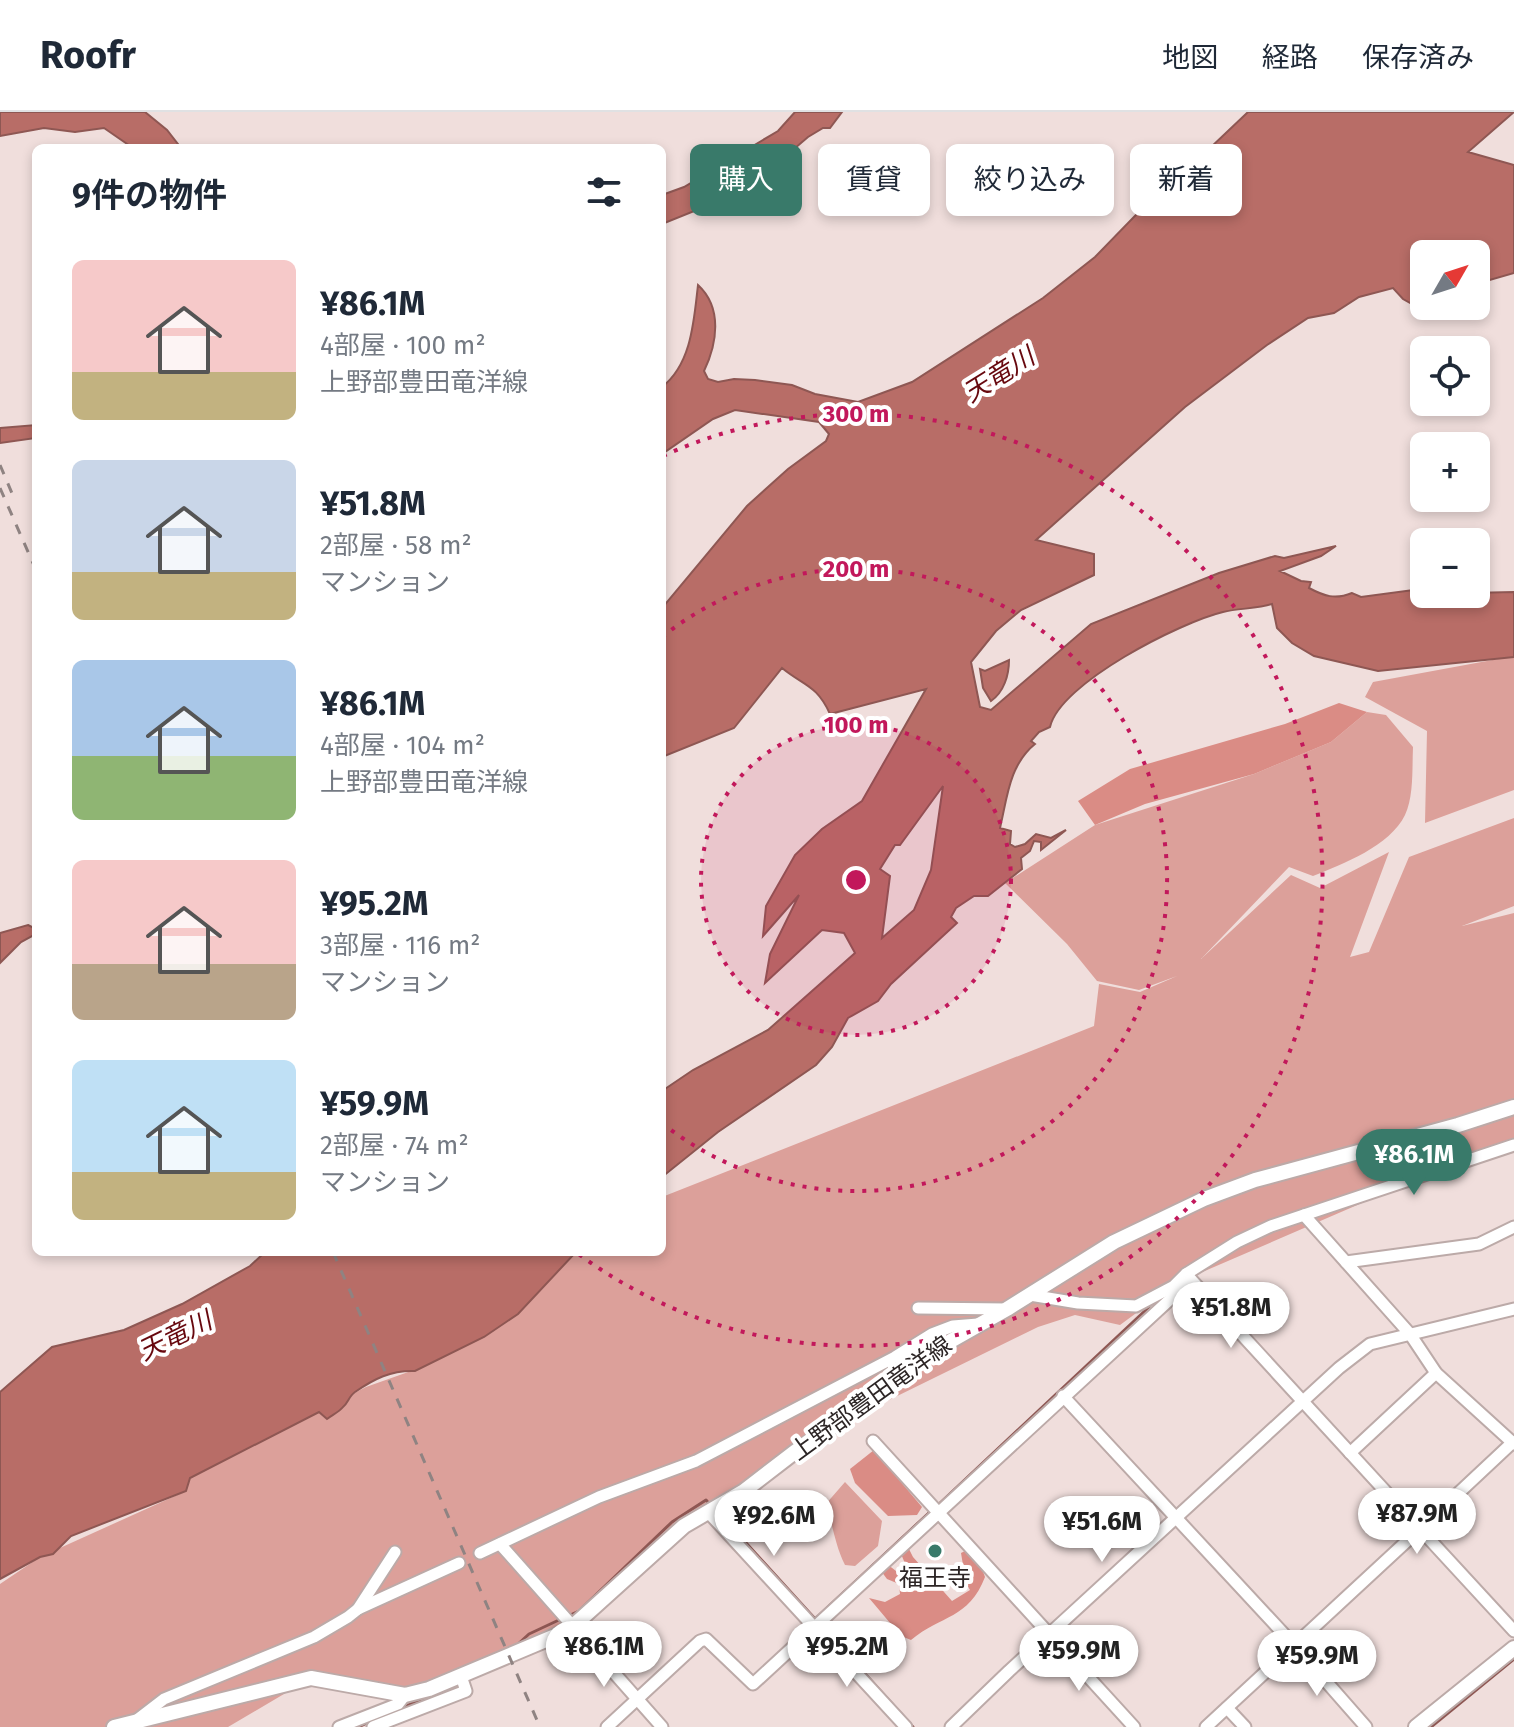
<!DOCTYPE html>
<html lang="ja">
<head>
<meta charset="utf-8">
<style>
  :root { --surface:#fff; --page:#f6f6f7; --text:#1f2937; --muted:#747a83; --line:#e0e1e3; --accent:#397a6a }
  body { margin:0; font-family:"Fira Sans","Noto Sans JP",sans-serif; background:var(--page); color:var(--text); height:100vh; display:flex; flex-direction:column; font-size:30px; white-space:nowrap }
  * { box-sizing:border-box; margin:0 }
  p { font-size:26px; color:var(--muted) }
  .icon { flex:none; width:44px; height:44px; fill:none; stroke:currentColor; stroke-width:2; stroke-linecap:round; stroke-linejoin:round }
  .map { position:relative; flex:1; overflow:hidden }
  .drawer { position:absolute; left:32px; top:32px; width:634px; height:1112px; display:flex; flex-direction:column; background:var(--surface); border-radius:12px; box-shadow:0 4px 12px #0003 }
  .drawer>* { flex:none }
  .banner { position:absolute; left:690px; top:32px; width:704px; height:72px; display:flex; gap:16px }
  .needle { width:52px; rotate:51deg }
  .fabs { position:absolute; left:1410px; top:128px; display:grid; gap:16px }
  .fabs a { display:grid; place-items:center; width:80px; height:80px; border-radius:12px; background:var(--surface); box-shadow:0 4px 12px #0003; font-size:40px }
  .price { position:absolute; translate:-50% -68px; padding:0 18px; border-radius:28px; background:#fff; color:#222; font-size:26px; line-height:52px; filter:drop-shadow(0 2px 4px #0008) }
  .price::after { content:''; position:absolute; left:50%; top:48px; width:24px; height:18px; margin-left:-12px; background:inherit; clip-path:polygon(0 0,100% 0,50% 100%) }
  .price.on { background:var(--accent); color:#fff }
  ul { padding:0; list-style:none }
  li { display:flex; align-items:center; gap:24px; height:200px; padding:0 40px }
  li span { display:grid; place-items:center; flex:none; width:224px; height:160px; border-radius:12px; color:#555 }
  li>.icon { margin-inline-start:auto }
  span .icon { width:96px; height:96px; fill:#fffc; stroke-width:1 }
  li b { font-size:34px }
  h2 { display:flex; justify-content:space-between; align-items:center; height:96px; padding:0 40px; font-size:34px }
  .tag { padding:0 28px; border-radius:12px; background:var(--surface); box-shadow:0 4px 12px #0003; font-size:28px; line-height:72px }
  .tag.on { background:var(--accent); color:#fff }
  header { display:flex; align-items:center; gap:48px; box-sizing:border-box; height:112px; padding:0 40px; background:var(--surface); border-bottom:2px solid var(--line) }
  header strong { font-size:38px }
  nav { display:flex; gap:44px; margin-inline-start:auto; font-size:28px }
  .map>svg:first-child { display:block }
  .green { fill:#dca09a }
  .forest { fill:#da8c85 }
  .water { fill:#b86d67; stroke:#8e5753; stroke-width:2; fill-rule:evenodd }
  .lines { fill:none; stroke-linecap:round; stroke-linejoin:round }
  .stream { stroke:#8e5753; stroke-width:3 }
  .minor-casing { stroke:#bcaaa8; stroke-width:15 }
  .major-casing { stroke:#bcaaa8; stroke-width:18 }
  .minor { stroke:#fff; stroke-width:11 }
  .major { stroke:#fff; stroke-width:14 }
  .rail { stroke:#8f8382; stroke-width:3; stroke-dasharray:10 10; stroke-linecap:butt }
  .ring { fill:none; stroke:#c2185b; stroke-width:4; stroke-dasharray:4 8 }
  .poi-dot { fill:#397a6a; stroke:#fff; stroke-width:3 }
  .labels { text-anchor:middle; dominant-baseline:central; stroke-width:8; stroke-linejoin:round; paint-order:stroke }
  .street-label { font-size:24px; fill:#2c2525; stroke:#fff }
  .poi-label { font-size:24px; fill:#2c2525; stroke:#fff }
  .water-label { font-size:26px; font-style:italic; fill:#67080e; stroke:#fff }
  .centre { fill:#c2185b; stroke:#fff; stroke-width:4 }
  .ring-label { font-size:24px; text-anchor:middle; font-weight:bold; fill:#c2185b; stroke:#fff; stroke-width:8; stroke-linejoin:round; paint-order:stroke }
</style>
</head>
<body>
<header>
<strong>Roofr</strong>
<nav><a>地図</a><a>経路</a><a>保存済み</a></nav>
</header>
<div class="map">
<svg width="1514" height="1615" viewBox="0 0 1514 1615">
  <rect width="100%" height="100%" fill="#f0dedc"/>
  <!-- green -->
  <g class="green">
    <path d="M 1514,544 L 1514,678 L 1425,711 L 1427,619 L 1365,585 L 1373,570 Z"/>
    <path d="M 1367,600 L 1386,603 L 1413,635 C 1412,656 1414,684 1405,703 C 1390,734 1343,752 1313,764 L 1289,755 L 1201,847 L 1291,763 L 1320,776 L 1389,740 L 1350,845 L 1369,840 L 1409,745 L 1514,706 L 1514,794 L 1462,814 L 1514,801 L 1514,1030 L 1429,1062 L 1177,1171 L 1120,1213 L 1075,1203 L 1038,1215 L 832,1316 L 676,1421 L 550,1527 L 399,1582 L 311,1566 L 228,1615 L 0,1615 L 0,1472 L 40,1445 L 186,1379 L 189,1366 L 366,1275 L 428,1253 L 570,1140 L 662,1140 L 662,1085 L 1094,914 L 1099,872 L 1140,880 L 1177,864 L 1139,878 L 1097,869 L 1067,832 L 1005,771 L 1095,713 L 1254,662 L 1331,630 Z"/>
    <path d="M 845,1370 L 882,1409 L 878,1434 L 855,1454 L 845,1453 C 834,1431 834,1414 825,1393 Z"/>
  </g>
  <!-- forest -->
  <g class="forest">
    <path d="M 1339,591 L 1367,600 L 1331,630 L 1254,662 L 1145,692 L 1095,713 L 1078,689 L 1130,657 L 1285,612 Z"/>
    <path d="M 874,1338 L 922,1395 L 917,1403 L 888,1404 L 855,1371 L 850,1357 Z"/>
    <path d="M 908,1435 L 913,1445 L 952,1489 L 970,1478 L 966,1471 L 961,1441 L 965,1439 L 981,1454 L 985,1465 C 969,1507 941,1503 911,1528 L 901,1524 L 869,1486 L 885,1490 L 900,1482 L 899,1472 L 887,1467 L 881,1459 L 887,1452 L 905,1466 L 910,1463 L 901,1442 Z"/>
  </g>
  <!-- water -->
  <g class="water">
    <path d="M 0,0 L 145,0 L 167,18 L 181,36 L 133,36 L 104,16 L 75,20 L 44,16 L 0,24 Z"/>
    <path d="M 795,0 L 842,0 L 830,16 L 823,16 L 808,25 L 767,60 L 754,75 L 662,112 L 662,83 L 684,75 L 778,19 Z"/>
    <path d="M 1248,0 L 1514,0 L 1468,40 L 1514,53 L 1514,161 L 1476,172 L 1476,142 L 1424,142 L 1424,184 L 1418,186 L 1412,192 L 1403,187 L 1393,176 L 1359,185 L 1334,201 L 1308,206 L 1267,233 L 1185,295 L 1036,428 L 1094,442 L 1094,463 L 1021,498 L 996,519 L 971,550 L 980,595 L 991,598 L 1091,512 L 1219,461 L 1275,444 L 1284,446 L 1336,434 L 1321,444 L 1280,459 L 1301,469 L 1311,470 L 1309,476 C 1324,484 1335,488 1352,481 L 1361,485 L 1421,477 L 1424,477 L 1424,482 L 1514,480 L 1514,545 L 1378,559 L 1314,544 L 1292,531 L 1277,516 L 1272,492 C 1257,497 1239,496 1223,500 C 1181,510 1060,571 1050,615 L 1039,620 L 1031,629 L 1035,632 C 1009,653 1007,687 1000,716 L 1011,719 L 1010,732 L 1015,735 L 1025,732 L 1036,722 L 1051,726 L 1066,718 L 1041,738 L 1041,730 L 1034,729 L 1030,739 L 1021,746 L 1022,757 L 988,784 L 974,784 L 956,796 L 951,805 L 957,811 L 891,872 L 878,889 L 848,906 L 832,935 L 816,953 L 718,1020 L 662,1065 L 662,979 L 693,958 L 768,918 L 855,841 L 844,821 L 822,818 L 765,871 L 770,842 L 799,783 L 763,824 L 766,794 L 795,743 L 822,717 L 862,689 L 926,577 L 830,602 C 817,573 804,574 782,556 L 734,616 L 662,645 L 662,496 L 747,394 L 788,357 L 826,329 L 829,322 L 819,310 L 735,298 L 713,307 L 662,342 L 662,275 C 692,252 694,207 698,173 C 723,196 717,232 704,259 L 708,267 L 718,270 L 734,267 L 755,268 L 792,273 L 815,282 L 858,290 L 912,270 L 1043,186 L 1095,145 L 1165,73 L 1189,56 ZM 943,674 L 931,758 L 914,798 L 882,826 L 890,764 L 880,757 L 895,733 L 900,733 Z"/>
    <path d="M 36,313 L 36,326 L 0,331 L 0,316 Z"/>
    <path d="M 1009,548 C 1009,563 1004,580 991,589 L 983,576 L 980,557 L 985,559 Z"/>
    <path d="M 28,813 L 36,817 L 36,822 L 21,830 L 0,851 L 0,821 Z"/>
    <path d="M 265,1140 L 576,1140 L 518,1202 L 484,1225 L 415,1259 C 391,1258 374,1267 355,1280 C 349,1284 348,1291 343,1295 C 339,1300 332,1303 327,1307 L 319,1300 L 190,1366 L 186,1379 L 71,1424 L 53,1442 L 40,1445 L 0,1467 L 0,1280 L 52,1235 L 124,1218 L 182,1192 L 250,1154 Z"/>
  </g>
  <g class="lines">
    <!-- stream -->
    <g class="stream">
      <path d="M 938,1393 L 1149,1195"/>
      <path d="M 717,1399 L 817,1509"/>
      <path d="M 568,1504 L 579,1499 L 672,1410 L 706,1388 L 711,1394"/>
      <path d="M 815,1507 L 932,1398"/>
      <path d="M 822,1514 L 913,1615"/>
      <path d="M 517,1533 L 529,1522 L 561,1507"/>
      <path d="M 358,1615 L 490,1557"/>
      <path d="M 1431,1615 L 1514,1547"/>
    </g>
    <!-- minor casing -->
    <g class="minor-casing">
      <g id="minor">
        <path d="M 1304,1103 L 1410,1222 L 1436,1261 L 1514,1332"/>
        <path d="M 1346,1150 L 1479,1132 L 1514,1115"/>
        <path d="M 1186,1162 L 1420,1417 L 1206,1615"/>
        <path d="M 1030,1183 L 1078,1191 L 1136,1194 L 1174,1174 L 1186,1162 L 1237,1130 L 1271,1114 L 1514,1033"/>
        <path d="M 918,1196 L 1006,1197"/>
        <path d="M 1063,1284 L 1295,1534 L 1366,1615"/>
        <path d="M 873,1329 L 1134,1615"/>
        <path d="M 1513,1330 L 1420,1417 L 1514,1519"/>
        <path d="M 1350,1341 L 1436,1261"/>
        <path d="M 708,1400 L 906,1615"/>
        <path d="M 500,1432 L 662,1615"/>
        <path d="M 480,1441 L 599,1385 L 696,1349 L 895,1245 L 932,1222 L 953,1214 L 978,1212"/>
        <path d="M 358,1497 L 459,1451"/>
        <path d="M 1227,1596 L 1245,1615"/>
        <path d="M 138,1607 L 164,1587 L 314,1525 L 348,1505 L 358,1497 L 395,1440"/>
        <path d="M 339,1615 L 398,1592 L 405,1583"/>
        <path d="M 373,1615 L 466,1579 L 461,1564"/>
        <path d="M 607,1615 L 700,1529 L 706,1527 L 753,1572 L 1191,1168"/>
        <path d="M 951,1615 L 1009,1559 L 1339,1256 L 1370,1232 L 1514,1197"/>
      </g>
    </g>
    <!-- major casing -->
    <g class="major-casing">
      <g id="major">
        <path d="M 114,1615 L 311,1566 L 405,1583 L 429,1577 L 560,1522 L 572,1515 L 684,1414 L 744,1379 L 796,1339 L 840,1310 L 919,1247 L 1007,1197 L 1114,1130 L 1204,1087 L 1255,1068 L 1458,1013 L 1514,995"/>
        <path d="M 1416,1615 L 1514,1536"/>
      </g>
    </g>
    <!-- minor -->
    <use href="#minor" class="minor"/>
    <!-- major -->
    <use href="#major" class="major"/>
    <!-- rail -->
    <g class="rail">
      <path d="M 0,353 L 14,386"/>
      <path d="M 0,376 L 36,458"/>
      <path d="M 333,1140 L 540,1615"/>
    </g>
  </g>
  <!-- distance rings -->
  <circle cx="856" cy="768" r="155" fill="#c2185b" fill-opacity=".12"/>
  <g class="ring">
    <circle cx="856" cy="768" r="155"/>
    <path d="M662 525A311 311 0 1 1 662 1011"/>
    <path d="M663 344A466 466 0 1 1 576 1140"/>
  </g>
  <!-- markers -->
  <circle class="poi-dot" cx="935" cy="1439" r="8"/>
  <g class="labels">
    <!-- street labels -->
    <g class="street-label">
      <text transform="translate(871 1286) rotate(-36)">上野部豊田竜洋線</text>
    </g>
    <!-- poi labels -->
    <g class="poi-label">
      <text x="935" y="1466">福王寺</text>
    </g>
    <!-- water labels -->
    <g class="water-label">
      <text transform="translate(999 263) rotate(-32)">天竜川</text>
      <text transform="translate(175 1224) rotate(-26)">天竜川</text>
    </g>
  </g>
  <circle cx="856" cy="768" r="12" class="centre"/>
  <g class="ring-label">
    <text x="856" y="310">300 m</text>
    <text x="856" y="465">200 m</text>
    <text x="856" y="621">100 m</text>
  </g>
</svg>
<div class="fabs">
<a><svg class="needle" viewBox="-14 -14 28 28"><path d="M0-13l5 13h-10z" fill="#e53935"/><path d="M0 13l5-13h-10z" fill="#747a83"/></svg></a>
<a><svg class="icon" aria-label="locate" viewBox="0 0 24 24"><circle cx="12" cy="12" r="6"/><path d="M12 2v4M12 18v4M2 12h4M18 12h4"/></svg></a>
<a>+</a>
<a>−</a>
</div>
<b class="price on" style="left:1414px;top:1085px">¥86.1M</b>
<b class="price" style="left:1231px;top:1238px">¥51.8M</b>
<b class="price" style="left:1417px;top:1444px">¥87.9M</b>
<b class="price" style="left:774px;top:1446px">¥92.6M</b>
<b class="price" style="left:1102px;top:1452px">¥51.6M</b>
<b class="price" style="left:604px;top:1577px">¥86.1M</b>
<b class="price" style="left:847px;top:1577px">¥95.2M</b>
<b class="price" style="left:1079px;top:1581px">¥59.9M</b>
<b class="price" style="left:1317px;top:1586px">¥59.9M</b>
<div class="banner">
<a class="tag on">購入</a>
<a class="tag">賃貸</a>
<a class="tag">絞り込み</a>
<a class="tag">新着</a>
</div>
<section class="drawer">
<h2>9件の物件<svg class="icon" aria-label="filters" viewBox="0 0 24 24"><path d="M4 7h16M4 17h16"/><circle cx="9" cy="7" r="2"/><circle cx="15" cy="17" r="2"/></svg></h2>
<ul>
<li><span style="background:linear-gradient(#f6c9c9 70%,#c2b280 0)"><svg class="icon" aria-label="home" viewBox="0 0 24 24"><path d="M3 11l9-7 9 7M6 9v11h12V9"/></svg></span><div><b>¥86.1M</b><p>4部屋 · 100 m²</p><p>上野部豊田竜洋線</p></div></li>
<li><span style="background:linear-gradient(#c9d6e8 70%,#c2b280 0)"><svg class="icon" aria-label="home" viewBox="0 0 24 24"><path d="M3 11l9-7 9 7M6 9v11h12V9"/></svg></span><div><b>¥51.8M</b><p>2部屋 · 58 m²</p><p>マンション</p></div></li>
<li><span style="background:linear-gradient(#a9c7e8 60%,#8fb573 0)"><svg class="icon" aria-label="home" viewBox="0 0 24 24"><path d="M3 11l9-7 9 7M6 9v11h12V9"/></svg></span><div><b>¥86.1M</b><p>4部屋 · 104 m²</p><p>上野部豊田竜洋線</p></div></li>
<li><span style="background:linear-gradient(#f6c9c9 65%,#b9a48a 0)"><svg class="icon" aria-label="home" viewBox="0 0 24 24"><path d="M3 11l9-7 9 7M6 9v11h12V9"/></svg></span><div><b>¥95.2M</b><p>3部屋 · 116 m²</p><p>マンション</p></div></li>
<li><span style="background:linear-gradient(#bfe0f5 70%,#c2b280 0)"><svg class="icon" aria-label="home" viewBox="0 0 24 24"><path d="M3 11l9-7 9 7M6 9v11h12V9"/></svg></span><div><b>¥59.9M</b><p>2部屋 · 74 m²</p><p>マンション</p></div></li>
</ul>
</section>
</div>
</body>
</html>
